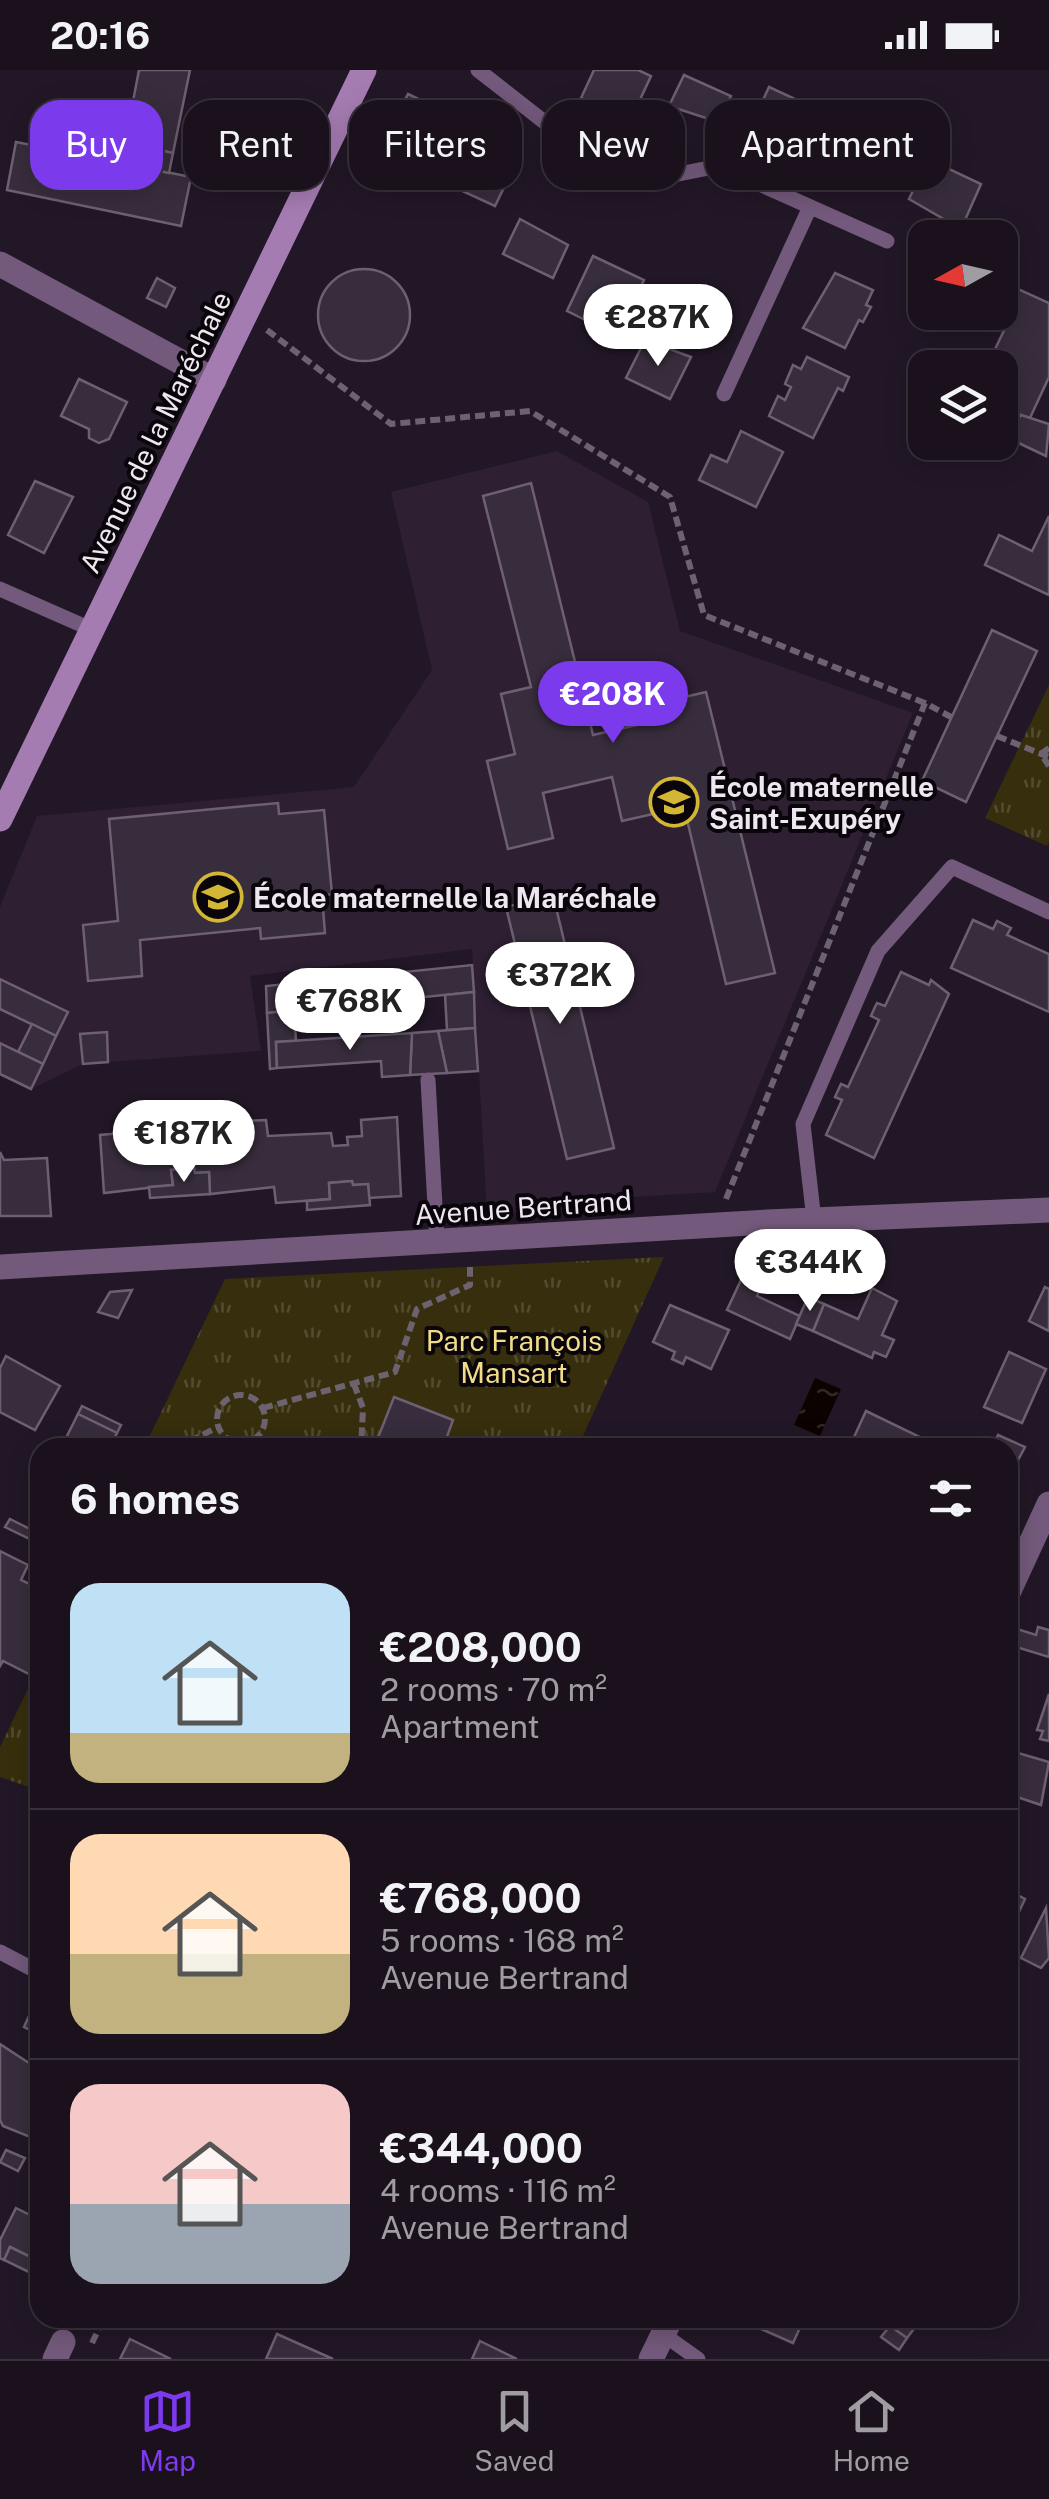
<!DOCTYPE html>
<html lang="en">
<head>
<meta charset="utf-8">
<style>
  :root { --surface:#1a111c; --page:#271f29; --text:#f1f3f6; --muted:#9f9da3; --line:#38313b; --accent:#7c3aed }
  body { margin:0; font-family:"Public Sans",sans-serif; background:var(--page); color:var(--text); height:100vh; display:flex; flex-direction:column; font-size:38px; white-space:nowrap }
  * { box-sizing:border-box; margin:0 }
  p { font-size:32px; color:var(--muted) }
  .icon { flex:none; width:55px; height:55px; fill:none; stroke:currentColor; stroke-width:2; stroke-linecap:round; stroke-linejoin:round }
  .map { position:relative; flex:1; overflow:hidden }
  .sheet { position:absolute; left:30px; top:1368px; width:988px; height:890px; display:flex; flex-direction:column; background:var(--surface); border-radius:30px; box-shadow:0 5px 25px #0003,0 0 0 2px var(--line) }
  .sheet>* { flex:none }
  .guide { position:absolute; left:30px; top:30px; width:990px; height:90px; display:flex; gap:20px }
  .needle { width:65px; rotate:262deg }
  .fabs { position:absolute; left:908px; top:150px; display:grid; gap:20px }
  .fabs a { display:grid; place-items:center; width:110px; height:110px; border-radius:20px; background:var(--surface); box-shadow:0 5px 25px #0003,0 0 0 2px var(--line); font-size:50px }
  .price { position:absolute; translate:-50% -85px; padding:0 22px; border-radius:35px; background:#fff; color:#222; font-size:32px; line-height:65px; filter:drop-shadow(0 2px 5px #0008) }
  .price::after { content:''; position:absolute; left:50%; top:60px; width:30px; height:22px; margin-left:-15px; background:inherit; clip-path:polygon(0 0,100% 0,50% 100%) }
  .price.active { background:var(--accent); color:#fff }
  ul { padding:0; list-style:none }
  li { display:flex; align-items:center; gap:30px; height:250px; padding:0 40px }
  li+li { border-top:2px solid var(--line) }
  li span { display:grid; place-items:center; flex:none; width:280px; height:200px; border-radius:30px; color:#555 }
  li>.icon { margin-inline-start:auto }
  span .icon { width:120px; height:120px; fill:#fffc; stroke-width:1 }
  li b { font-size:42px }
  h2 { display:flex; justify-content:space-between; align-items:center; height:120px; padding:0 40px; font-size:42px }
  .tag { padding:0 35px; border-radius:30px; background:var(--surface); box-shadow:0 5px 25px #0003,0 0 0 2px var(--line); font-size:35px; line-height:90px }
  .tag.active { background:var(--accent); color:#fff }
  .status { display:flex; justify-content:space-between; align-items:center; height:70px; padding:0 50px; background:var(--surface); direction:ltr }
  .status svg { height:28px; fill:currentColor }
  .menu { display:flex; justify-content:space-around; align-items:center; height:140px; border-top:2px solid var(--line); background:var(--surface); font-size:28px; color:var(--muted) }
  .menu a { display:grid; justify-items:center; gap:5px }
  .menu .active { color:var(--accent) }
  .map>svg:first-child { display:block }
  .built { fill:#2e1f33 }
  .park { fill:url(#park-tufts) }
  .water { fill:url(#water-ripples) }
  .building { fill:#382d3c; stroke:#6e6072; stroke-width:2.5 }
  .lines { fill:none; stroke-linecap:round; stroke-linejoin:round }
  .path { stroke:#6d6370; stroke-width:6; stroke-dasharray:10 5; stroke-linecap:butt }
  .lane { stroke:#73597b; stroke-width:15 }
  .street { stroke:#73597b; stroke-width:25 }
  .secondary { stroke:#a57cb2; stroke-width:25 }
  .labels { text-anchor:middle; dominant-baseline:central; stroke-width:8; stroke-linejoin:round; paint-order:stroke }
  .street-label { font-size:28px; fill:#eee6f0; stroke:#09050b }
  .poi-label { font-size:28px; font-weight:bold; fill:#eee6f0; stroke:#09050b; text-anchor:start }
  .park-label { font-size:28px; fill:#f0dc89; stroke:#09050b }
</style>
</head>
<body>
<div class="status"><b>20:16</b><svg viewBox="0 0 49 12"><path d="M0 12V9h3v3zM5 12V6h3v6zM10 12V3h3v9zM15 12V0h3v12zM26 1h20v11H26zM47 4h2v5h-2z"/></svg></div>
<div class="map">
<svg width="1049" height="2289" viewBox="0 0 1049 2289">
  <defs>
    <pattern id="park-tufts" width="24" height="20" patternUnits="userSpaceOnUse" patternTransform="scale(2.5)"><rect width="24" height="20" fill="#362e0c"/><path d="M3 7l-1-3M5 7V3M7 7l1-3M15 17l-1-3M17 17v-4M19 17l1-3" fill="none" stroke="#534c30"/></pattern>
    <pattern id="water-ripples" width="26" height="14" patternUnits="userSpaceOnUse" patternTransform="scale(2.5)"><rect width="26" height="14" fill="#0c0300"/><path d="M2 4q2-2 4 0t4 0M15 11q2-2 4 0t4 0" fill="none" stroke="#302826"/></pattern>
  </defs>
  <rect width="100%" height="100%" fill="#221726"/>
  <!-- built -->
  <path class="built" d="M 557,381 L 648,432 L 680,561 L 913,643 L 715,1122 L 600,1129 L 592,1138 L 487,1144 L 472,879 L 250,906 L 261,981 L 83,994 L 31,1019 L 0,1004 L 0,837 L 37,746 L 354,717 L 432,600 L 391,422 Z"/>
  <!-- park -->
  <g class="park">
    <path d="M 1049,615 L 1049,771 L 1047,776 L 985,748 Z"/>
    <path d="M 664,1187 L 578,1377 L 144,1378 L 225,1209 Z"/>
    <path d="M 40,1594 L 40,1721 L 0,1707 L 0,1677 Z"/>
  </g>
  <!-- water -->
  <path class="water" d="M 815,1308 L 841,1319 L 820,1366 L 794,1355 Z"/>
  <!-- building -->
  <g class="building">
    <path d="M 139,0 L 190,0 L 173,83 L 125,73 Z"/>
    <path d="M 594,0 L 638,0 L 651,6 L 631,49 L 615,42 L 617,36 L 607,32 L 604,38 L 581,28 Z"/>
    <path d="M 684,5 L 731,26 L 718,52 L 669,36 Z"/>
    <path d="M 769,17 L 819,40 L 799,82 L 751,56 Z"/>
    <path d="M 408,24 L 431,35 L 416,67 L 436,77 L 416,118 L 372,96 Z"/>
    <path d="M 847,53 L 900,78 L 883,112 L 831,88 Z"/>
    <path d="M 16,72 L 191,107 L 181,156 L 7,120 Z"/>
    <path d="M 125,73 L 173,83 L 169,103 L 120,93 Z"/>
    <path d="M 466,74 L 514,97 L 495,136 L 447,114 Z"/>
    <path d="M 928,89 L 981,114 L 961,159 L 909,129 Z"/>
    <path d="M 520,149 L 568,175 L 553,208 L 503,184 Z"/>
    <path d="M 593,186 L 644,210 L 616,265 L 567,241 Z"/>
    <circle cx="364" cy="245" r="46"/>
    <path d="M 835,203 L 873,220 L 866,235 L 871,237 L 863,252 L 859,250 L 845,278 L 803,258 Z"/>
    <path d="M 157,208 L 175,218 L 166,237 L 147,228 Z"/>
    <path d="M 1007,214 L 1049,233 L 1049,307 L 1030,348 L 1021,345 L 1000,381 L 980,372 L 1000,372 L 1000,298 L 986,298 L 1009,250 L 994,243 L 1000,242 Z"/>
    <path d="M 645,270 L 691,287 L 670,329 L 626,308 Z"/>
    <path d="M 807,287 L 849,307 L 843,321 L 838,318 L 813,368 L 769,346 L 778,326 L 785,330 L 791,317 L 785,314 L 793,295 L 801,299 Z"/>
    <path d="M 79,309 L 127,332 L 109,369 L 99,373 L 89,368 L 89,359 L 61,346 Z"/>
    <path d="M 1021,345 L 1049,354 L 1046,386 L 1006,367 Z"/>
    <path d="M 741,361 L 783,382 L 756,437 L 699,410 L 711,385 L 727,392 Z"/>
    <path d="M 35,411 L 73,427 L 44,483 L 8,465 Z"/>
    <path d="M 531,413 L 593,665 L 663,649 L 659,633 L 706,622 L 775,903 L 726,914 L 684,737 L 622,751 L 612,707 L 543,723 L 553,768 L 508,779 L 487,691 L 515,684 L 501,624 L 531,617 L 483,426 Z"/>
    <path d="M 1049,446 L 1049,525 L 985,495 L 999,465 L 1032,481 Z"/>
    <path d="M 992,560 L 1037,581 L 966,732 L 922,711 Z"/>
    <path d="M 278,733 L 279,744 L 324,740 L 332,824 L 322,826 L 325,863 L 261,869 L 260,858 L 140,870 L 142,906 L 88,911 L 83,855 L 118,851 L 109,749 Z"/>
    <path d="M 553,825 L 614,1078 L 567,1089 L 506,837 Z"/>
    <path d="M 973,850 L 993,859 L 997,851 L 1011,858 L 1007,865 L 1049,884 L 1049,942 L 951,898 Z"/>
    <path d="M 472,895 L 474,922 L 267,943 L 266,916 Z"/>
    <path d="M 901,902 L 929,915 L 931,910 L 949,924 L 874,1088 L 826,1065 L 842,1030 L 835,1027 L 841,1014 L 848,1017 L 879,950 L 871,946 L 874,939 L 877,933 L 885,936 Z"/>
    <path d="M 0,909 L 68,942 L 56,966 L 0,939 Z"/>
    <path d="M 474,922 L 475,958 L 447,960 L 445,925 Z"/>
    <path d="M 294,940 L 296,971 L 276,972 L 277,998 L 270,999 L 267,943 Z"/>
    <path d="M 32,954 L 56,966 L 43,994 L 18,982 Z"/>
    <path d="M 475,958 L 478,1001 L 447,1003 L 438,961 Z"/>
    <path d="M 438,961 L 447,1003 L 410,1005 L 412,963 Z"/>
    <path d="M 107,962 L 108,992 L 83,994 L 80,964 Z"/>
    <path d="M 412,963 L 410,1005 L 382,1007 L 381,991 L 277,998 L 276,972 Z"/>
    <path d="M 0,973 L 43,994 L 31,1019 L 0,1004 Z"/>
    <path d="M 203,1047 L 203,1053 L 266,1050 L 268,1066 L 331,1063 L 333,1076 L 348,1075 L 347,1067 L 362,1066 L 361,1050 L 397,1047 L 401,1126 L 369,1128 L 368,1114 L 353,1115 L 352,1111 L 329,1113 L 330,1129 L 276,1133 L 274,1117 L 210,1124 L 209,1102 L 195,1103 L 194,1098 L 171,1100 L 173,1115 L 104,1123 L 100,1065 L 145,1061 L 145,1067 L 161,1066 L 160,1057 L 173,1056 L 172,1050 Z"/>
    <path d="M 0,1082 L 4,1090 L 47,1088 L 51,1146 L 0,1146 Z"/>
    <path d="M 194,1098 L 195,1103 L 209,1102 L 210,1124 L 150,1128 L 149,1117 L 173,1115 L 171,1100 Z"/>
    <path d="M 352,1111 L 353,1115 L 368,1114 L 370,1135 L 307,1140 L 307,1131 L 330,1129 L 329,1113 Z"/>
    <path d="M 777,1181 L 757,1226 L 800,1246 L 790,1269 L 727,1240 L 754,1182 Z"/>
    <path d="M 1045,1217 L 1049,1219 L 1049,1261 L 1029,1251 Z"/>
    <path d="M 872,1218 L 897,1231 L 882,1265 L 894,1270 L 886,1287 L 874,1282 L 872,1288 L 813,1261 L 824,1234 L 858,1249 Z"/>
    <path d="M 132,1220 L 118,1248 L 98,1242 L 110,1222 Z"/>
    <path d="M 808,1227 L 824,1234 L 813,1261 L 796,1254 Z"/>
    <path d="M 670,1235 L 729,1260 L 711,1299 L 686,1287 L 683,1294 L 672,1289 L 675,1282 L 653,1272 Z"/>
    <path d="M 1009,1282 L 1046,1299 L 1022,1353 L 984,1337 Z"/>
    <path d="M 6,1286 L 60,1316 L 35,1360 L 0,1342 L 0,1298 Z"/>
    <path d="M 394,1327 L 453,1350 L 443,1378 L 374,1378 Z"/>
    <path d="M 82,1336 L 121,1355 L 117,1363 L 78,1344 Z"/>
    <path d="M 866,1341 L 922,1368 L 918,1378 L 849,1378 Z"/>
    <path d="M 78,1344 L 117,1363 L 109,1378 L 61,1378 Z"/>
    <path d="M 998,1365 L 1025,1377 L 1017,1392 L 1008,1387 L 1008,1378 L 992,1378 Z"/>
    <path d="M 10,1449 L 40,1464 L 40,1474 L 5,1457 Z"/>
    <path d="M 0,1481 L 28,1495 L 21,1510 L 40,1519 L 40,1587 L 31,1605 L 3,1591 L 0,1596 Z"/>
    <path d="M 1038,1557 L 1049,1560 L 1049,1587 L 1010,1575 L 1017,1559 L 1036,1565 Z"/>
    <path d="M 1049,1624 L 1049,1671 L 1040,1669 L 1043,1661 L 1037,1660 Z"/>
    <path d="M 1018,1683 L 1049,1692 L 1041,1735 L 1008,1724 Z"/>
    <path d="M 1008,1820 L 1025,1829 L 1008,1865 Z"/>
    <path d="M 1046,1838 L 1049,1888 L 1041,1898 L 1021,1888 Z"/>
    <path d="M 36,1931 L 40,1933 L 40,1965 L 24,1957 Z"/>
    <path d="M 0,1974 L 29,1993 L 40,1993 L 40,2071 L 3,2056 L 0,2050 Z"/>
    <path d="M 6,2080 L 25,2088 L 18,2101 L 0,2092 Z"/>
    <path d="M 16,2138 L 40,2150 L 39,2191 L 10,2177 L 4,2190 L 0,2188 L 0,2170 Z"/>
    <path d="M 10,2177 L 39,2191 L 33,2204 L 4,2190 Z"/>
    <path d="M 753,2248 L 803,2248 L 803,2251 L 793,2273 L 752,2255 Z"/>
    <path d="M 886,2248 L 922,2248 L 907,2268 L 883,2251 Z"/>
    <path d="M 890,2256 L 907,2268 L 899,2280 L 881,2267 Z"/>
    <path d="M 277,2264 L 333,2289 L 266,2289 Z"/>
    <path d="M 130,2269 L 171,2289 L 120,2289 Z"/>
    <path d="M 480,2271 L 517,2289 L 472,2289 Z"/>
  </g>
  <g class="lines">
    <!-- path -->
    <g class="path">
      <path d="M 267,260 L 391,354 L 530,341 L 670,427 L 704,545 L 925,633"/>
      <path d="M 997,666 L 1049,687"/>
      <path d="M 1049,678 L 1041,684 L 1049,696"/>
      <path d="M 726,1129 L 925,633 L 951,647"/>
      <path d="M 354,1314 L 363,1338 L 361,1378"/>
      <circle cx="241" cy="1349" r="24"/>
      <path d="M 263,1338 L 395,1302 L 417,1239 L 470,1215 L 470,1197"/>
      <path d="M 176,1378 L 218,1357"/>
      <path d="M 92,2273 L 104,2248"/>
    </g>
    <!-- lane -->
    <g class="lane">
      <path d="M 478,0 L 603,98 L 638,112 L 719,96 L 887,171"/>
      <path d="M 724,324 L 810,137"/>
      <path d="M 0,519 L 93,560"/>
      <path d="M 428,1010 L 437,1172"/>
      <path d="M 814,1150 L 803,1054 L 878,881 L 952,797 L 1049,842"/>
      <path d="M 0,1882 L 40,1903"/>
      <path d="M 663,2264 L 698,2289"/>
    </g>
    <!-- street -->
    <g class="street">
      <path d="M 0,194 L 214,310"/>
      <path d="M 0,1197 L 767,1152 L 1049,1140"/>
      <path d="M 1008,1523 L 1049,1434"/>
      <path d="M 55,2289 L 63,2272"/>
      <path d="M 651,2289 L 671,2248"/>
    </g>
    <!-- secondary -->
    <path class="secondary" d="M 0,749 L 364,0"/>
  </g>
  <!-- icons -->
  <defs>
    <g id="school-ring" transform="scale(2.5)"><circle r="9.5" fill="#09050b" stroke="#d3b635" stroke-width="1.5"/><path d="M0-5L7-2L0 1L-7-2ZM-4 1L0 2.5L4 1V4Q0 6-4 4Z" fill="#d3b635"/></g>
  </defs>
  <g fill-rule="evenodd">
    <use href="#school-ring" x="674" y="732"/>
    <use href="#school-ring" x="218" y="827"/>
  </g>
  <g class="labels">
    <!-- street labels -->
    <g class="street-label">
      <text transform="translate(155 362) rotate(-64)">Avenue de la Maréchale</text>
      <text transform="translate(523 1137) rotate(-4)">Avenue Bertrand</text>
    </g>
    <!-- poi labels -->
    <g class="poi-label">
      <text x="709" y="716">École maternelle<tspan x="709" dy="32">Saint-Exupéry</tspan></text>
      <text x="253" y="827">École maternelle la Maréchale</text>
    </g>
    <!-- park labels -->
    <g class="park-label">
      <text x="514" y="1270">Parc François<tspan x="514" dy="32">Mansart</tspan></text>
    </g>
  </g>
</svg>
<div class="fabs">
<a><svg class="needle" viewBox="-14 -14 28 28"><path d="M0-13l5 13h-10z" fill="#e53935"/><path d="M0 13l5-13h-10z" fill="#9f9da3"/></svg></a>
<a><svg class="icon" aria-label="layers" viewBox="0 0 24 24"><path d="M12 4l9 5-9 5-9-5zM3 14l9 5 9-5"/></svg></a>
</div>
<b class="price" style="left:658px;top:299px">€287K</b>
<b class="price active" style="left:613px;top:676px">€208K</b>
<b class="price" style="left:560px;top:957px">€372K</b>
<b class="price" style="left:350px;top:983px">€768K</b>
<b class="price" style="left:184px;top:1115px">€187K</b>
<b class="price" style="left:810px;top:1244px">€344K</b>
<div class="guide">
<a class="tag active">Buy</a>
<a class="tag">Rent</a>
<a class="tag">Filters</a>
<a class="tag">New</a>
<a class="tag">Apartment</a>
</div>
<section class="sheet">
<h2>6 homes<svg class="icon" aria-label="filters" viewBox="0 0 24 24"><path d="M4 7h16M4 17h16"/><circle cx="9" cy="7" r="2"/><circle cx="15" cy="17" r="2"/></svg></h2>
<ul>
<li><span style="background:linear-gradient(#bfe0f5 75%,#c2b280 0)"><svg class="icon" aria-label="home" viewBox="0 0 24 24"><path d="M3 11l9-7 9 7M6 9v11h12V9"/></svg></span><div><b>€208,000</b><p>2 rooms · 70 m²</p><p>Apartment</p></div></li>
<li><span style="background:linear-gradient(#ffd9b3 60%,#c2b280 0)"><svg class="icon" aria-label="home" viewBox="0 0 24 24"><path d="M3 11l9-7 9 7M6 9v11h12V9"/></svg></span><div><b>€768,000</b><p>5 rooms · 168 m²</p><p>Avenue Bertrand</p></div></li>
<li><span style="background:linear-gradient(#f6c9c9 60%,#9aa5b1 0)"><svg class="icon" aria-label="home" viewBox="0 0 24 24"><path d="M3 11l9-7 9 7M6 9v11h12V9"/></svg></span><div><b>€344,000</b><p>4 rooms · 116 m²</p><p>Avenue Bertrand</p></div></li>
</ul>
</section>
</div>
<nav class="menu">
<a class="active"><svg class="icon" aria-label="map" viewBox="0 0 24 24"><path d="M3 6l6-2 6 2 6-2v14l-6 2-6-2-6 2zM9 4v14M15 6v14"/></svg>Map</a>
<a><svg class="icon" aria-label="saved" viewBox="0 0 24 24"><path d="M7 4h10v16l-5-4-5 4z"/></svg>Saved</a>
<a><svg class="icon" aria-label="home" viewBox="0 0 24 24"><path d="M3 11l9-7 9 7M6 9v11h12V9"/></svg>Home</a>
</nav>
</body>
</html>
